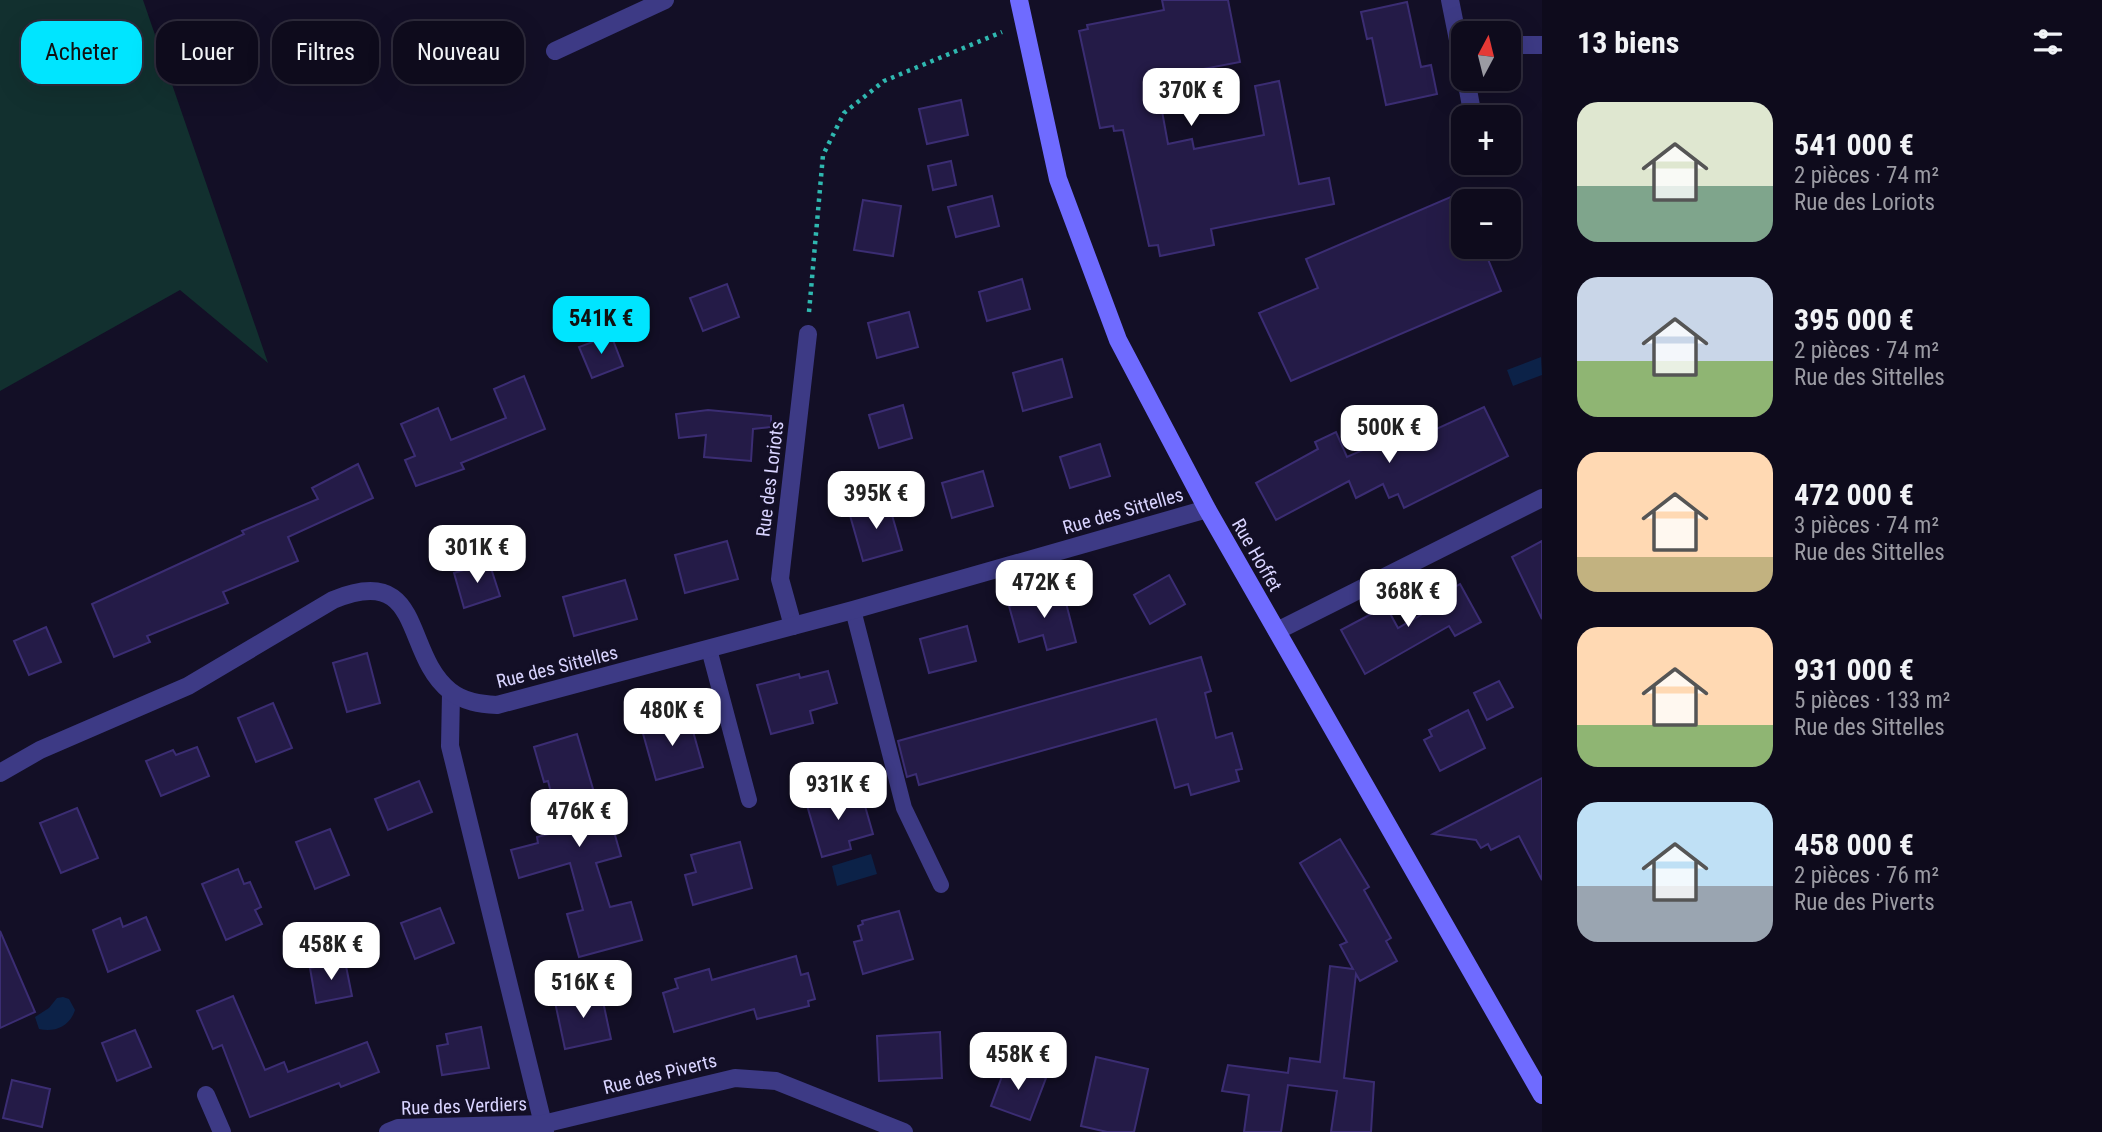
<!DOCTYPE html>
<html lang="fr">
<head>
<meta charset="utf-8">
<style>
  :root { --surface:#0e0b1c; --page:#171425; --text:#f1f3f6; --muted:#9b9ba3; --line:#2e2b3b; --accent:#00e5ff }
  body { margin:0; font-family:"Roboto Condensed",sans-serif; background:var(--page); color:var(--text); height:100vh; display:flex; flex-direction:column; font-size:26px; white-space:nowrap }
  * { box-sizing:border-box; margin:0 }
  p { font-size:23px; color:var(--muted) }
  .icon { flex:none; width:38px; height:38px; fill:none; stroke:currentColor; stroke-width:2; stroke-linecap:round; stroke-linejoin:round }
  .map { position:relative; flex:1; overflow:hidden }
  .panel { display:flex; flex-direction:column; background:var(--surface); width:560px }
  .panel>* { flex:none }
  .top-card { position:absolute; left:21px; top:21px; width:665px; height:63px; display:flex; gap:14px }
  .needle { width:46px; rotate:7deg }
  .fabs { position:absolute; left:1451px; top:21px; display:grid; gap:14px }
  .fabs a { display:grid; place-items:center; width:70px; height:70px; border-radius:14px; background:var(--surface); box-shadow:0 7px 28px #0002,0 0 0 2px var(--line); font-size:35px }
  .price { position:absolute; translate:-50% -60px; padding:0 16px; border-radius:14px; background:#fff; color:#222; font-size:23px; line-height:46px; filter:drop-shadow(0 2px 4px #0008) }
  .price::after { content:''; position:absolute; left:50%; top:42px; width:21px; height:16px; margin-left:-10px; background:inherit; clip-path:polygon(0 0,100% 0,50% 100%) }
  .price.selected { background:var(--accent); color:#111 }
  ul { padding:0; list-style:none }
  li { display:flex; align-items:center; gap:21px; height:175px; padding:0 35px }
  li span { display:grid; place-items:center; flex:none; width:196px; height:140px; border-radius:21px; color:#555 }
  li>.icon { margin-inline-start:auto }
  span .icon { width:84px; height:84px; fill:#fffc; stroke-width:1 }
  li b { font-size:30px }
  h2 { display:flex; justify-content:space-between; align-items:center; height:84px; padding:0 35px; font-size:30px }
  .pill { padding:0 24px; border-radius:21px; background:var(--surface); box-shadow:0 7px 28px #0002,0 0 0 2px var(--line); font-size:24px; line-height:63px }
  .pill.selected { background:var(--accent); color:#111 }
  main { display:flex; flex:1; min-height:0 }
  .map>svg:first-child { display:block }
  .green { fill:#12302f }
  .water { fill:#0c2248 }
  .building { fill:#241b47; stroke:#3b2d73; stroke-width:2 }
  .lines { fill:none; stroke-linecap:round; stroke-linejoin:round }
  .path { stroke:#2fb8b0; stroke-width:4.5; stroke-dasharray:3.5 5; stroke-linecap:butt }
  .service { stroke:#3d3a85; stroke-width:16 }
  .minor { stroke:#3d3a85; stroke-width:18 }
  .secondary { stroke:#6f6bff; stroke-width:18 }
  .labels { text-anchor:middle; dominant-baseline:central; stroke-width:6; stroke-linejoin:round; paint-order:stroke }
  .street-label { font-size:19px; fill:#d9d4ff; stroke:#130f26 }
</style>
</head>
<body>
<main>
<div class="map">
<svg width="1542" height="1132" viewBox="0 0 1542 1132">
  <rect width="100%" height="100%" fill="#130f26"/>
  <!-- green -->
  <path class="green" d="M 0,0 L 143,0 L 268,363 L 180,290 L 0,391 Z"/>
  <!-- water -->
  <g class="water">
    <path d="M 1541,357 L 1542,375 L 1513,386 L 1507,370 Z"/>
    <path d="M 871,854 L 877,874 L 837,886 L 832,866 Z"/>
    <path d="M 63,997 L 69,999 L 75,1010 C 70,1026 55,1033 39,1029 L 35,1017 L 49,1008 L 57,998 Z"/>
  </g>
  <!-- building -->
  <g class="building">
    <path d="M 1162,0 L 1228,0 L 1240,62 L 1156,78 L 1168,144 L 1192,139 L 1194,149 L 1264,135 L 1255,86 L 1279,81 L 1299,184 L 1329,178 L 1334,204 L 1211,229 L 1214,245 L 1160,256 L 1158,245 L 1149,246 L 1123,130 L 1114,131 L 1113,126 L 1100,128 L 1079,31 L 1088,29 L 1087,25 L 1164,10 Z"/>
    <path d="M 1407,2 L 1421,67 L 1431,65 L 1437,94 L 1386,105 L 1372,38 L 1367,39 L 1361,12 Z"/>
    <path d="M 961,100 L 968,135 L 927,144 L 919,109 Z"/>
    <path d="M 951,161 L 956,185 L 933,190 L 928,166 Z"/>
    <path d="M 1460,193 L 1463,201 L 1463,247 L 1483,247 L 1501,291 L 1291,381 L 1259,313 L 1318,288 L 1306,259 Z"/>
    <path d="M 992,196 L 999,226 L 956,237 L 948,207 Z"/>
    <path d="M 863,200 L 901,206 L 893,256 L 854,250 Z"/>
    <path d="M 1022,279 L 1030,309 L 987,321 L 979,292 Z"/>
    <path d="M 727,284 L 739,317 L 703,331 L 690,298 Z"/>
    <path d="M 909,312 L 918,347 L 877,358 L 868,323 Z"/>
    <path d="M 611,335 L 623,366 L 592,378 L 579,347 Z"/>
    <path d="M 1062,359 L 1072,397 L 1023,411 L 1013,373 Z"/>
    <path d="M 524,376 L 545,429 L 461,463 L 464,469 L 416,486 L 405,460 L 415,456 L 401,424 L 438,408 L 451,440 L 506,418 L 494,389 Z"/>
    <path d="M 903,405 L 912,438 L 879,448 L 869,415 Z"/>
    <path d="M 1484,407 L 1508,456 L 1404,508 L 1398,494 L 1389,498 L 1383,484 L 1356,498 L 1349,481 L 1276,520 L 1256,483 L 1318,449 L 1315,442 L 1336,432 L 1347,457 L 1413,428 L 1417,438 Z"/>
    <path d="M 708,410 L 771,416 L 771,427 L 753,429 L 751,461 L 704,457 L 706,435 L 679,438 L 676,414 Z"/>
    <path d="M 1100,444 L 1110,476 L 1070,488 L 1060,457 Z"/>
    <path d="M 358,464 L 373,498 L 288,537 L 298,561 L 223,592 L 228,603 L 147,636 L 150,642 L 114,657 L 92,604 L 244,534 L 242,531 L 318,499 L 312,488 Z"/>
    <path d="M 983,471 L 993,506 L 952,518 L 942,483 Z"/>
    <path d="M 888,501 L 902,550 L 863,561 L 849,512 Z"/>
    <path d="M 727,541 L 738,579 L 685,593 L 675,555 Z"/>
    <path d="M 1542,541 L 1542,619 L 1512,557 Z"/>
    <path d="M 489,562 L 500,596 L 464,608 L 454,573 Z"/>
    <path d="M 1169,575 L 1185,604 L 1150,624 L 1134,595 Z"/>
    <path d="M 625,580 L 637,619 L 574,636 L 563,597 Z"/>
    <path d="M 1460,584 L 1481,622 L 1455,636 L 1449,626 L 1365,674 L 1341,630 L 1386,606 L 1398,628 L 1438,605 L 1434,598 Z"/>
    <path d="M 1063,591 L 1076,642 L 1047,650 L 1043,635 L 1019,642 L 1009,606 Z"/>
    <path d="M 967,626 L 976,661 L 929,673 L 920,639 Z"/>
    <path d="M 46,627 L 61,662 L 29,675 L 14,641 Z"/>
    <path d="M 367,653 L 380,703 L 347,712 L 333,663 Z"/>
    <path d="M 1201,657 L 1211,691 L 1205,693 L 1216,738 L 1232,733 L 1242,769 L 1236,770 L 1239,781 L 1191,795 L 1188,784 L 1175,788 L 1156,719 L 919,785 L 916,774 L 907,777 L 898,741 Z"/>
    <path d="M 828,671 L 837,703 L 810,711 L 813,723 L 771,734 L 757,685 L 799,674 L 800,678 Z"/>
    <path d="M 1499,681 L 1513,707 L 1487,720 L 1474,693 Z"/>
    <path d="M 273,703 L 292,748 L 256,762 L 238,718 Z"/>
    <path d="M 1468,710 L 1485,748 L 1440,771 L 1424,740 L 1432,736 L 1429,730 Z"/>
    <path d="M 689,717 L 703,767 L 656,780 L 642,730 Z"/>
    <path d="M 577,734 L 600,813 L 608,811 L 621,856 L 596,863 L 610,907 L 631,902 L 642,940 L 579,957 L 567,914 L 583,910 L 570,863 L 519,878 L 511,850 L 538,843 L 537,837 L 561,831 L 548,781 L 544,782 L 534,747 Z"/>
    <path d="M 197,747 L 209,776 L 161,796 L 146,761 L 173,750 L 176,755 Z"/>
    <path d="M 1542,778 L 1542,880 L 1519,836 L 1491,850 L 1488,844 L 1481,848 L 1476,840 L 1433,834 Z"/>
    <path d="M 419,781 L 432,812 L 388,830 L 375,799 Z"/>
    <path d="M 802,788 L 827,802 L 861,792 L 873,834 L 849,841 L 851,849 L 822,857 Z"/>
    <path d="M 77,808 L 98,858 L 61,873 L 40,823 Z"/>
    <path d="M 330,829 L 349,875 L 315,889 L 296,842 Z"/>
    <path d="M 1340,839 L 1369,887 L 1364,890 L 1391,938 L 1386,941 L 1397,961 L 1360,981 L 1356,974 L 1344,1078 L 1374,1082 L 1371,1132 L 1331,1132 L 1337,1091 L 1288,1085 L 1281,1132 L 1244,1132 L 1249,1095 L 1222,1091 L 1228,1065 L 1288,1073 L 1290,1058 L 1320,1062 L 1330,966 L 1353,969 L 1340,945 L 1347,942 L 1300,863 Z"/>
    <path d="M 740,842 L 752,888 L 693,905 L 685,875 L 696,872 L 691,855 Z"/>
    <path d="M 238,869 L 244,884 L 250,882 L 261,907 L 255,910 L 262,924 L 226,940 L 202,884 Z"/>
    <path d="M 440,908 L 454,943 L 415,959 L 401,923 Z"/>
    <path d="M 899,911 L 913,959 L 863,974 L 854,942 L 862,940 L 858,926 L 863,924 L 862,921 Z"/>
    <path d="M 146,917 L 160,950 L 108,972 L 93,930 L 120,918 L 123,927 Z"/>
    <path d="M 0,931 L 35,1012 L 0,1028 Z"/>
    <path d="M 796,956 L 801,975 L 808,973 L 815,999 L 808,1001 L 809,1006 L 757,1019 L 754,1009 L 674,1032 L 663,993 L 678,988 L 675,979 L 709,969 L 712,980 Z"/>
    <path d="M 345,961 L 352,996 L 316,1003 L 310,968 Z"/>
    <path d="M 601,992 L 611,1039 L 565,1049 L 555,1002 Z"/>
    <path d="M 233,996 L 265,1070 L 284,1062 L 288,1072 L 367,1042 L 379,1072 L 341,1087 L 339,1083 L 250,1117 L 222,1045 L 213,1049 L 197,1011 Z"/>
    <path d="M 481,1027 L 489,1068 L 442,1075 L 437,1046 L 448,1044 L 446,1034 Z"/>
    <path d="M 135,1030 L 151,1067 L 117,1081 L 102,1043 Z"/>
    <path d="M 940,1032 L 942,1078 L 879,1081 L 877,1036 Z"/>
    <path d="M 1096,1057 L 1148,1069 L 1134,1132 L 1107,1132 L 1081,1126 Z"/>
    <path d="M 1007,1063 L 1046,1078 L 1030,1120 L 991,1106 Z"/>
    <path d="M 12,1080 L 50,1089 L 42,1127 L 3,1118 Z"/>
  </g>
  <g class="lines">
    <!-- path -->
    <path class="path" d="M 809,312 L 823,155 L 844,113 L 884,81 L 1002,32"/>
    <!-- service -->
    <g class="service">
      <path d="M 853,610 L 904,808 L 941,885"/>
      <path d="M 709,649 L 749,800"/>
    </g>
    <!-- minor -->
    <g class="minor">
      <path d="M 1450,0 L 1459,45 L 1463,45"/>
      <path d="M 1459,45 L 1463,63"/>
      <path d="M 1508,45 L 1542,45"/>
      <path d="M 555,51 L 665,0"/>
      <path d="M 1466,79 L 1473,117"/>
      <path d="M 793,626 L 780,579 L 808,334"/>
      <path d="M 1277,631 L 1542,498"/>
      <path d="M 451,693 L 450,746 L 545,1132"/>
      <path d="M 0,773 L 40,750 L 188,686 L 333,600 C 425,562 402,653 450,691 C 464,702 480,704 497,705 L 853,610 L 1207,509"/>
      <path d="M 206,1095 L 222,1132"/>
      <path d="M 388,1132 L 398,1128 L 543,1124 L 735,1078 L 776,1081 L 904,1132"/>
    </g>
    <!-- secondary -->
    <path class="secondary" d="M 1019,0 L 1058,179 L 1118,340 L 1207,509 L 1542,1095"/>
  </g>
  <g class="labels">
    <!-- street labels -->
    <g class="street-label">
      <text transform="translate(770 479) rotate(-83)">Rue des Loriots</text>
      <text transform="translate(1123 511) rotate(-16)">Rue des Sittelles</text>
      <text transform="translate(1257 555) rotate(60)">Rue Hoffet</text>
      <text transform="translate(557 667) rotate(-14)">Rue des Sittelles</text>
      <text transform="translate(660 1074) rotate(-14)">Rue des Piverts</text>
      <text transform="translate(464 1106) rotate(-2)">Rue des Verdiers</text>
    </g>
  </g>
</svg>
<div class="fabs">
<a><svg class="needle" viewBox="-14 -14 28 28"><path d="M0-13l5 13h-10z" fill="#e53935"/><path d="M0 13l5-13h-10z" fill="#9b9ba3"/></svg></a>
<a>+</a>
<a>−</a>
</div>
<b class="price" style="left:1191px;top:128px">370K €</b>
<b class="price selected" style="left:601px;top:356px">541K €</b>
<b class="price" style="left:1389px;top:465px">500K €</b>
<b class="price" style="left:876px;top:531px">395K €</b>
<b class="price" style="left:477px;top:585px">301K €</b>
<b class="price" style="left:1044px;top:620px">472K €</b>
<b class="price" style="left:1408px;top:629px">368K €</b>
<b class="price" style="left:672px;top:748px">480K €</b>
<b class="price" style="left:838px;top:822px">931K €</b>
<b class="price" style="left:579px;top:849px">476K €</b>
<b class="price" style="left:331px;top:982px">458K €</b>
<b class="price" style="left:583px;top:1020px">516K €</b>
<b class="price" style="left:1018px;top:1092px">458K €</b>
<div class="top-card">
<a class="pill selected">Acheter</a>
<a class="pill">Louer</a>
<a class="pill">Filtres</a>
<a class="pill">Nouveau</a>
</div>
</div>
<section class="panel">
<h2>13 biens<svg class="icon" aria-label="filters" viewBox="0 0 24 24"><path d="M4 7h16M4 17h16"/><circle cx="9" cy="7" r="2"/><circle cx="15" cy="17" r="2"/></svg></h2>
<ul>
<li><span style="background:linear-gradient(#dfe7d0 60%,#7fa58c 0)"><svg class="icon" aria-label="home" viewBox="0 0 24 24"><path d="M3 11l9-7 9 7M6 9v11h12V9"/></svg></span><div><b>541 000 €</b><p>2 pièces · 74 m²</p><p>Rue des Loriots</p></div></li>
<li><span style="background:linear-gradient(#c9d6e8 60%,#8fb573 0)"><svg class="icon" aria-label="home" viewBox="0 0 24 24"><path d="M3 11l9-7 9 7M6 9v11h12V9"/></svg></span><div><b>395 000 €</b><p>2 pièces · 74 m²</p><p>Rue des Sittelles</p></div></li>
<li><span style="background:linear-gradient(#ffd9b3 75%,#c2b280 0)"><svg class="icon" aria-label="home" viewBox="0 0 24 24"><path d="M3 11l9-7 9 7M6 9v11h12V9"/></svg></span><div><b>472 000 €</b><p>3 pièces · 74 m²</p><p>Rue des Sittelles</p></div></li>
<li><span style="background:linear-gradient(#ffd9b3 70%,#8fb573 0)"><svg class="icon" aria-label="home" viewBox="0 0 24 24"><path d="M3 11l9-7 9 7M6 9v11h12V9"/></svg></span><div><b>931 000 €</b><p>5 pièces · 133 m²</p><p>Rue des Sittelles</p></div></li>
<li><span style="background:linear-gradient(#bfe0f5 60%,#9aa5b1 0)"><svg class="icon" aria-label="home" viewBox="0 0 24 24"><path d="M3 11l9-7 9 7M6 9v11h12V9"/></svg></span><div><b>458 000 €</b><p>2 pièces · 76 m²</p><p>Rue des Piverts</p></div></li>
</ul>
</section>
</main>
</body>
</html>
